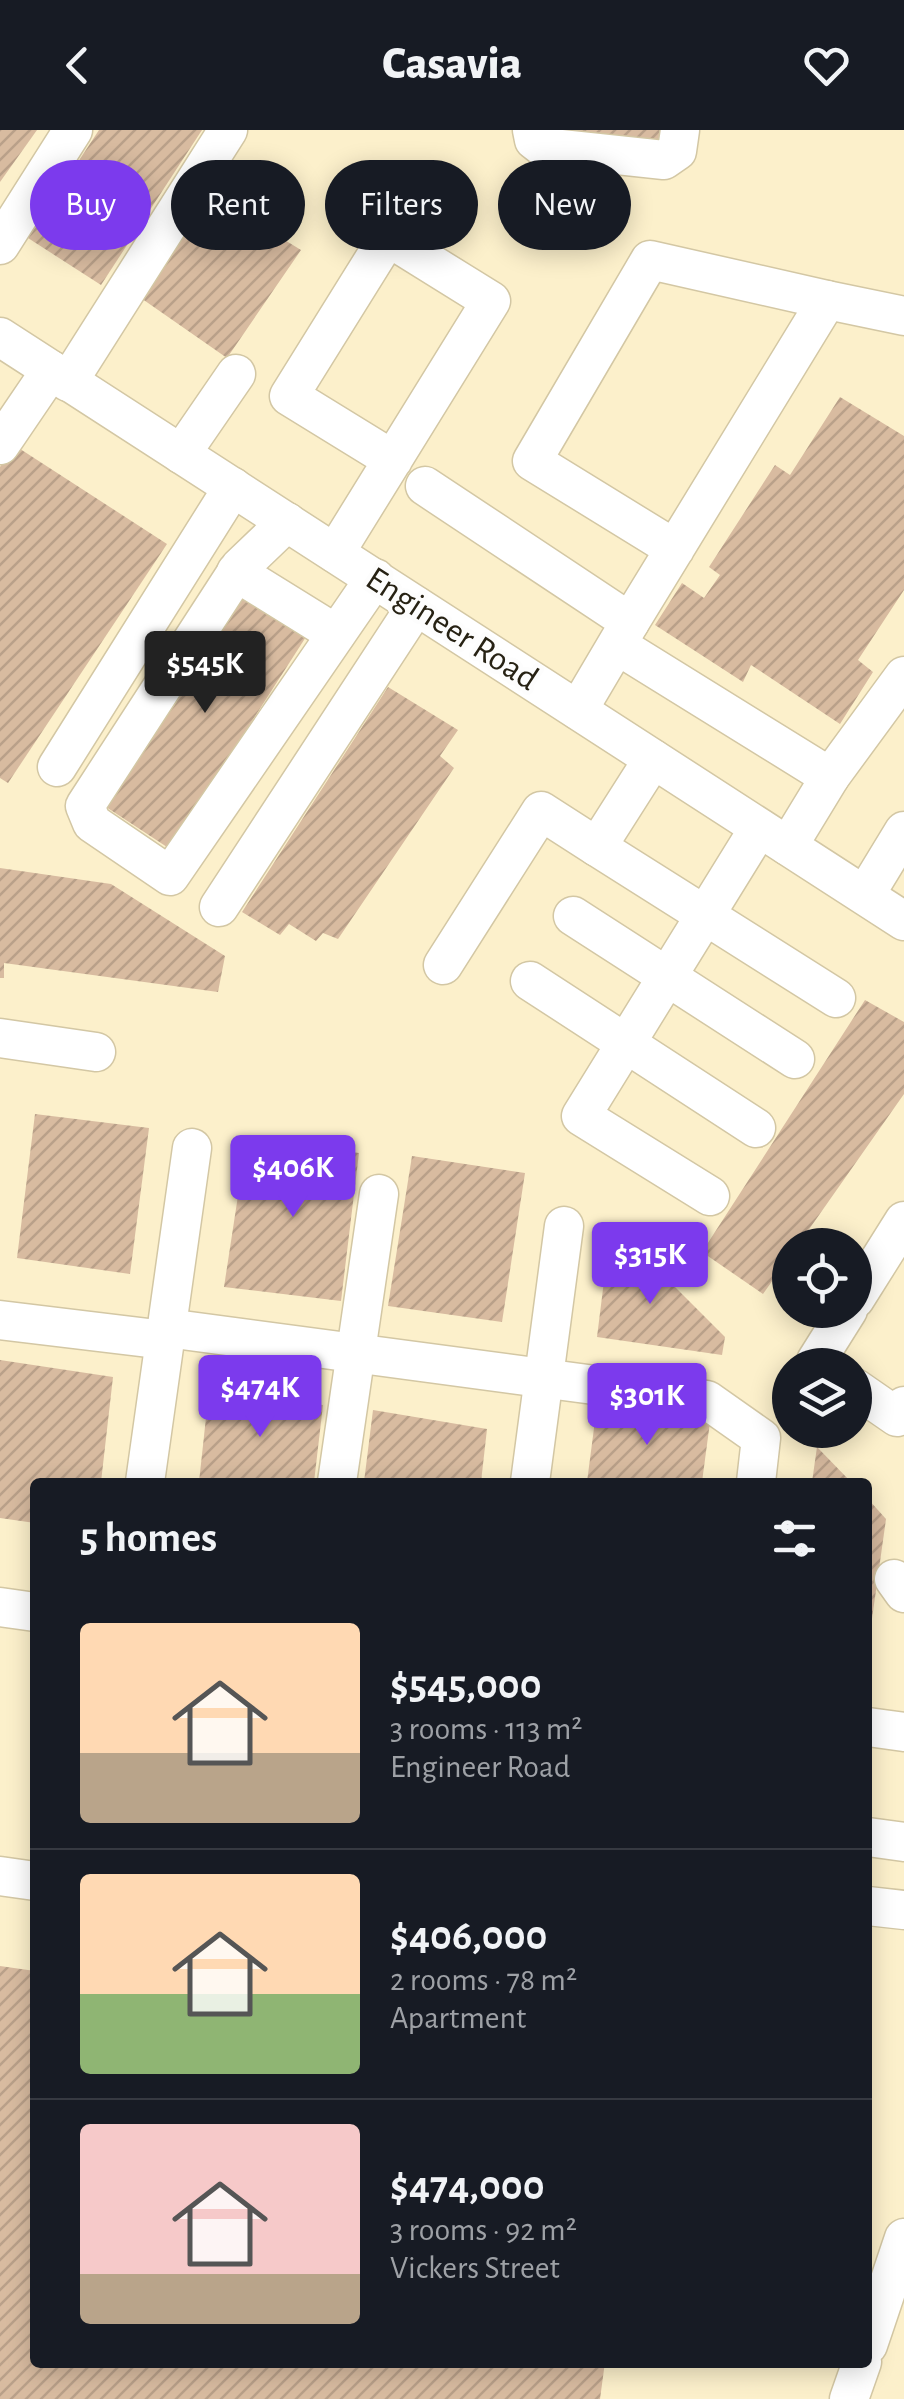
<!DOCTYPE html>
<html lang="en">
<head>
<meta charset="utf-8">
<style>
  :root { --surface:#171b24; --page:#20242c; --text:#f1f3f6; --muted:#9ea1a6; --line:#363941; --accent:#7c3aed }
  body { margin:0; font-family:"Alegreya Sans",sans-serif; background:var(--page); color:var(--text); height:100vh; display:flex; flex-direction:column; font-size:38px; white-space:nowrap }
  * { box-sizing:border-box; margin:0 }
  p { font-size:32px; color:var(--muted) }
  .icon { flex:none; width:55px; height:55px; fill:none; stroke:currentColor; stroke-width:2; stroke-linecap:round; stroke-linejoin:round }
  .map { position:relative; flex:1; overflow:hidden }
  .sheet { position:absolute; left:30px; top:1348px; width:842px; height:890px; display:flex; flex-direction:column; background:var(--surface); border-radius:10px; box-shadow:0 5px 25px #0003 }
  .sheet>* { flex:none }
  .top-card { position:absolute; left:30px; top:30px; width:845px; height:90px; display:flex; gap:20px }
  .fabs { position:absolute; left:772px; top:1098px; display:grid; gap:20px }
  .fabs a { display:grid; place-items:center; width:100px; height:100px; border-radius:50%; background:var(--surface); box-shadow:0 5px 25px #0003; font-size:50px }
  .price { position:absolute; translate:-50% -85px; padding:0 22px; border-radius:10px; background:var(--accent); color:#fff; font-size:32px; line-height:65px; filter:drop-shadow(0 2px 5px #0008) }
  .price::after { content:''; position:absolute; left:50%; top:60px; width:30px; height:22px; margin-left:-15px; background:inherit; clip-path:polygon(0 0,100% 0,50% 100%) }
  .price.selected { background:#222; color:#fff }
  ul { padding:0; list-style:none }
  li { display:flex; align-items:center; gap:30px; height:250px; padding:0 50px }
  li+li { border-top:2px solid var(--line) }
  li span { display:grid; place-items:center; flex:none; width:280px; height:200px; border-radius:10px; color:#555 }
  li>.icon { margin-inline-start:auto }
  span .icon { width:120px; height:120px; fill:#fffc; stroke-width:1 }
  li b { font-size:42px }
  h2 { display:flex; justify-content:space-between; align-items:center; height:120px; padding:0 50px; font-size:42px }
  .tag { padding:0 35px; border-radius:45px; background:var(--surface); box-shadow:0 5px 25px #0003; font-size:35px; line-height:90px }
  .tag.selected { background:var(--accent); color:#fff }
  header { display:flex; justify-content:space-between; align-items:center; height:130px; padding:0 50px; background:var(--surface); font-size:45px; font-weight:800 }
  .map>svg:first-child { display:block }
  .building { fill:url(#building-hatch) }
  .lines { fill:none; stroke-linecap:round; stroke-linejoin:round }
  .minor-casing { stroke:#d3c7a4; stroke-width:41 }
  .minor { stroke:#fff; stroke-width:38 }
  .labels { text-anchor:middle; dominant-baseline:central; stroke-width:9; stroke-linejoin:round; paint-order:stroke }
  .street-label { font-size:35px; fill:#272214; stroke:#fdfdfd }
</style>
</head>
<body>
<header><svg class="icon" aria-label="back" viewBox="0 0 24 24"><path d="M15 5l-7 7 7 7"/></svg>Casavia<svg class="icon" aria-label="heart" viewBox="0 0 24 24"><path d="M12 20l-8-8c-3-5 5-10 8-4 3-6 11-1 8 4z"/></svg></header>
<div class="map">
<svg width="904" height="2269" viewBox="0 0 904 2269">
  <defs>
    <pattern id="building-hatch" width="6" height="6" patternUnits="userSpaceOnUse" patternTransform="scale(2.5)"><rect width="6" height="6" fill="#d8bba0"/><path d="M-1 1l2-2M0 6l6-6M5 7l2-2" fill="none" stroke="#b9a089"/></pattern>
  </defs>
  <rect width="100%" height="100%" fill="#fcf0cb"/>
  <!-- building -->
  <g class="building">
    <path d="M 0,0 L 37,0 L 0,52 Z"/>
    <path d="M 99,0 L 202,0 L 101,155 L 28,108 Z"/>
    <path d="M 544,0 L 666,0 L 663,23 Z"/>
    <path d="M 212,52 L 227,63 L 221,71 L 301,120 L 227,228 L 138,166 Z"/>
    <path d="M 840,267 L 904,306 L 904,460 L 858,530 L 873,542 L 840,594 L 751,535 L 743,552 L 655,495 L 682,453 L 704,468 L 720,445 L 709,437 L 775,335 L 790,345 Z"/>
    <path d="M 14,315 L 167,414 L 8,653 L 0,648 L 0,337 Z"/>
    <path d="M 236,455 L 311,499 L 170,719 L 100,673 Z"/>
    <path d="M 388,557 L 458,600 L 440,626 L 454,638 L 338,809 L 323,803 L 316,811 L 289,794 L 280,805 L 242,782 Z"/>
    <path d="M 0,738 L 111,754 L 225,826 L 218,862 L 4,833 L 4,848 L 0,848 Z"/>
    <path d="M 865,870 L 904,892 L 904,964 L 798,1115 L 790,1115 L 790,1126 L 763,1164 L 702,1122 Z"/>
    <path d="M 35,984 L 149,998 L 130,1144 L 17,1128 Z"/>
    <path d="M 247,1007 L 359,1023 L 341,1171 L 224,1157 Z"/>
    <path d="M 412,1026 L 525,1043 L 502,1192 L 388,1176 Z"/>
    <path d="M 609,1111 L 631,1113 L 725,1207 L 722,1225 L 597,1207 Z"/>
    <path d="M 0,1230 L 113,1247 L 101,1352 L 35,1352 L 35,1393 L 0,1388 Z"/>
    <path d="M 209,1260 L 323,1275 L 314,1352 L 199,1352 Z"/>
    <path d="M 597,1275 L 710,1292 L 702,1352 L 587,1352 Z"/>
    <path d="M 373,1280 L 487,1299 L 481,1352 L 364,1352 Z"/>
    <path d="M 817,1317 L 851,1352 L 812,1352 Z"/>
    <path d="M 868,1369 L 886,1389 L 870,1503 L 868,1503 Z"/>
    <path d="M 0,1836 L 35,1841 L 35,2232 L 605,2232 L 600,2269 L 0,2269 Z"/>
  </g>
  <g class="lines">
    <!-- minor casing -->
    <g class="minor-casing">
      <g id="minor">
        <path d="M 532,0 L 534,10 L 543,17 L 664,30 L 677,21 L 680,0"/>
        <path d="M 0,115 L 73,0"/>
        <path d="M 827,170 L 904,186"/>
        <path d="M 0,207 L 904,791"/>
        <path d="M 68,252 L 228,0"/>
        <path d="M 0,315 L 51,240"/>
        <path d="M 181,324 L 236,244"/>
        <path d="M 425,356 L 630,492 L 578,580"/>
        <path d="M 287,392 L 240,437 L 85,676 L 92,693 L 170,746 L 375,448"/>
        <path d="M 335,423 C 387,339 439,255 491,171 L 388,107 L 289,266 L 393,330"/>
        <path d="M 236,442 L 336,504"/>
        <path d="M 630,492 L 827,170 L 650,130 L 532,331 L 675,419"/>
        <path d="M 617,515 L 830,647 L 788,716"/>
        <path d="M 57,637 L 233,357"/>
        <path d="M 830,647 L 904,546"/>
        <path d="M 597,717 L 836,868"/>
        <path d="M 865,765 L 904,701"/>
        <path d="M 219,777 L 416,476"/>
        <path d="M 573,786 L 795,929"/>
        <path d="M 443,835 L 541,681 L 597,717 L 653,629"/>
        <path d="M 530,851 L 756,998"/>
        <path d="M 0,908 L 96,922"/>
        <path d="M 710,1066 L 581,986 L 759,698"/>
        <path d="M 855,1169 L 904,1091"/>
        <path d="M 0,1190 L 165,1210"/>
        <path d="M 167,1198 L 707,1270 L 761,1308 L 756,1352"/>
        <path d="M 822,1235 L 816,1231 L 848,1180"/>
        <path d="M 855,1258 L 897,1287 L 904,1276"/>
        <path d="M 145,1352 L 192,1018"/>
        <path d="M 337,1352 L 379,1064"/>
        <path d="M 530,1352 L 564,1096"/>
        <path d="M 894,1449 L 904,1463"/>
        <path d="M 0,1477 L 35,1482"/>
        <path d="M 868,1597 L 904,1602"/>
        <path d="M 868,1707 L 904,1712"/>
        <path d="M 0,1746 L 35,1751"/>
        <path d="M 868,1776 L 904,1780"/>
        <path d="M 868,2215 L 904,2108"/>
        <path d="M 849,2269 L 862,2232"/>
      </g>
    </g>
    <!-- minor -->
    <use href="#minor" class="minor"/>
  </g>
  <g class="labels">
    <!-- street labels -->
    <g class="street-label">
      <text transform="translate(452 499) rotate(33)">Engineer Road</text>
    </g>
  </g>
</svg>
<div class="fabs">
<a><svg class="icon" aria-label="locate" viewBox="0 0 24 24"><circle cx="12" cy="12" r="6"/><path d="M12 2v4M12 18v4M2 12h4M18 12h4"/></svg></a>
<a><svg class="icon" aria-label="layers" viewBox="0 0 24 24"><path d="M12 4l9 5-9 5-9-5zM3 14l9 5 9-5"/></svg></a>
</div>
<b class="price selected" style="left:205px;top:586px">$545K</b>
<b class="price" style="left:293px;top:1090px">$406K</b>
<b class="price" style="left:650px;top:1177px">$315K</b>
<b class="price" style="left:260px;top:1310px">$474K</b>
<b class="price" style="left:647px;top:1318px">$301K</b>
<div class="top-card">
<a class="tag selected">Buy</a>
<a class="tag">Rent</a>
<a class="tag">Filters</a>
<a class="tag">New</a>
</div>
<section class="sheet">
<h2>5 homes<svg class="icon" aria-label="filters" viewBox="0 0 24 24"><path d="M4 7h16M4 17h16"/><circle cx="9" cy="7" r="2"/><circle cx="15" cy="17" r="2"/></svg></h2>
<ul>
<li><span style="background:linear-gradient(#ffd9b3 65%,#b9a48a 0)"><svg class="icon" aria-label="home" viewBox="0 0 24 24"><path d="M3 11l9-7 9 7M6 9v11h12V9"/></svg></span><div><b>$545,000</b><p>3 rooms · 113 m²</p><p>Engineer Road</p></div></li>
<li><span style="background:linear-gradient(#ffd9b3 60%,#8fb573 0)"><svg class="icon" aria-label="home" viewBox="0 0 24 24"><path d="M3 11l9-7 9 7M6 9v11h12V9"/></svg></span><div><b>$406,000</b><p>2 rooms · 78 m²</p><p>Apartment</p></div></li>
<li><span style="background:linear-gradient(#f6c9c9 75%,#b9a48a 0)"><svg class="icon" aria-label="home" viewBox="0 0 24 24"><path d="M3 11l9-7 9 7M6 9v11h12V9"/></svg></span><div><b>$474,000</b><p>3 rooms · 92 m²</p><p>Vickers Street</p></div></li>
</ul>
</section>
</div>
</body>
</html>
